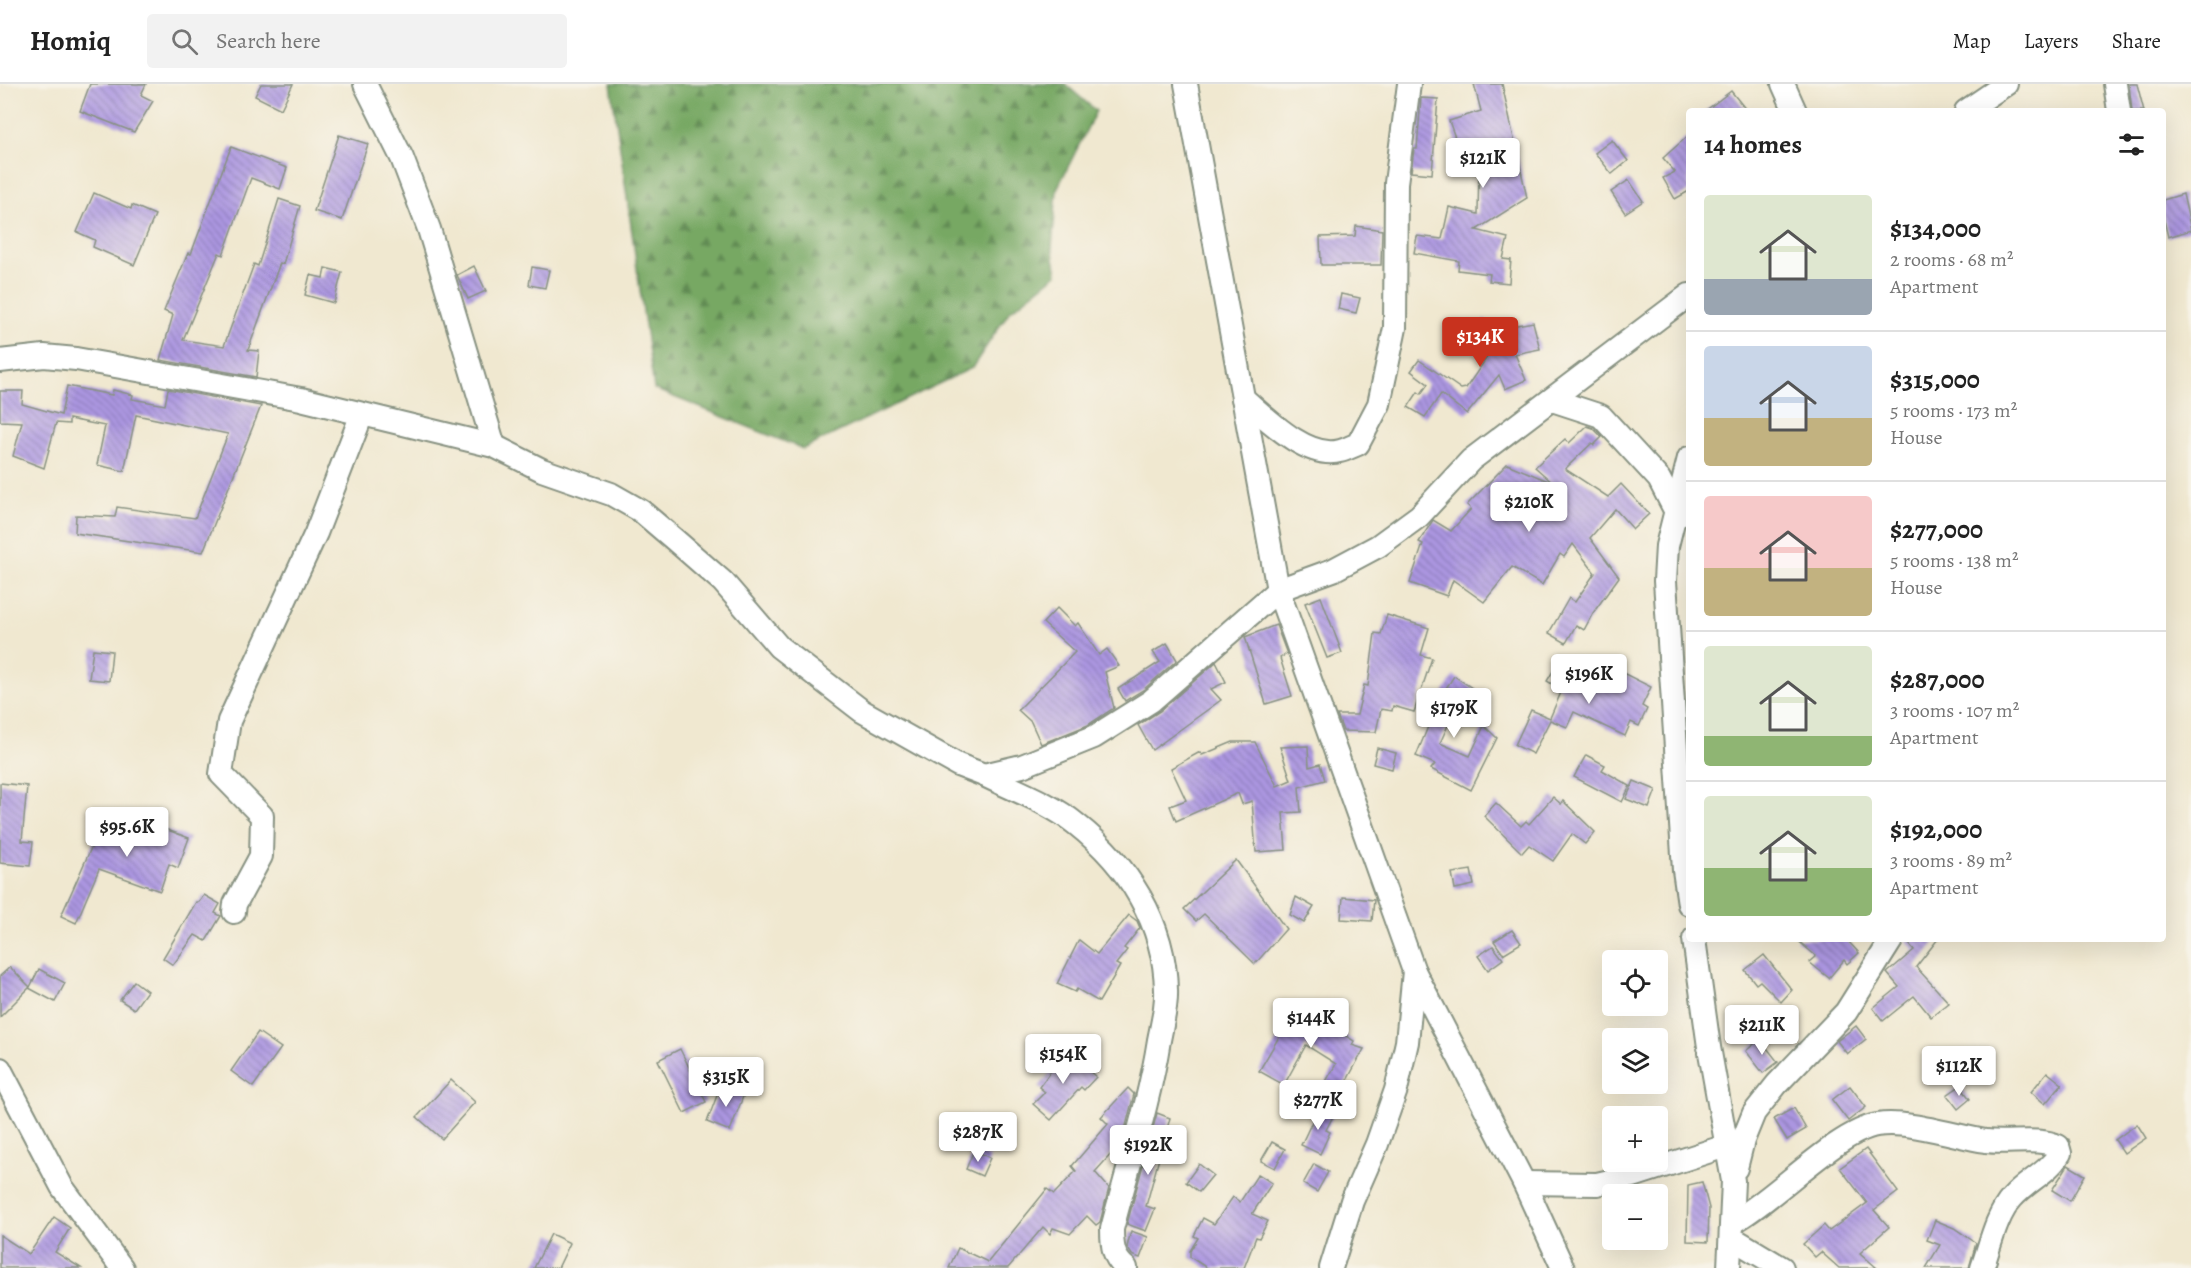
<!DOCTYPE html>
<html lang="en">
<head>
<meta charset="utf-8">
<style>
  :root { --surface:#fff; --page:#f2f2f2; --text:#222; --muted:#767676; --line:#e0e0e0; --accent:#c8321e }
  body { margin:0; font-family:Alegreya,serif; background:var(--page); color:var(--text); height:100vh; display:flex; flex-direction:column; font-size:22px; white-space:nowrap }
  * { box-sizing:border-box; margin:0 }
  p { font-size:20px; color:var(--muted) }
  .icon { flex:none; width:33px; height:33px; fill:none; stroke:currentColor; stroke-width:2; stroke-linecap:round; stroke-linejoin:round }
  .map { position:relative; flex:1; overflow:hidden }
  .sheet { position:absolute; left:1686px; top:24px; width:480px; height:834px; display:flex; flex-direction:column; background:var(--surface); border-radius:6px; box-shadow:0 6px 24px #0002 }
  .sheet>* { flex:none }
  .controls { position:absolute; left:1602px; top:866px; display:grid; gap:12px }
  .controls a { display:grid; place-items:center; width:66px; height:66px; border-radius:6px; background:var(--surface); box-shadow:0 6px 24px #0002; font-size:30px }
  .price { position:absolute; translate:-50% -51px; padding:0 14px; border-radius:6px; background:#fff; color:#222; font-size:20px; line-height:39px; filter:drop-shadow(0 2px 3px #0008) }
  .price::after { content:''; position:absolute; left:50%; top:36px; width:18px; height:14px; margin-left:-9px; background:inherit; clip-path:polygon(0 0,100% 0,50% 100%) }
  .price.selected { background:var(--accent); color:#fff }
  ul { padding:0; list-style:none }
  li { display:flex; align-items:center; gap:18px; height:150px; padding:0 18px }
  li+li { border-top:2px solid var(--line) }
  li span { display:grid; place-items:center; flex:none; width:168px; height:120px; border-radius:6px; color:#555 }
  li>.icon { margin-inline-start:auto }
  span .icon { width:72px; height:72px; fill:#fffc; stroke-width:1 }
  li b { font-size:26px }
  h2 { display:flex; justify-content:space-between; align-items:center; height:72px; padding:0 18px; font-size:26px }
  header { display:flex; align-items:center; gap:36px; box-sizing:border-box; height:84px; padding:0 30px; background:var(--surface); border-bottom:2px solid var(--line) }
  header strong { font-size:28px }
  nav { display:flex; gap:33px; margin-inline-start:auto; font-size:21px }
  .search { width:420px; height:54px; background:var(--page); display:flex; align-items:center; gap:15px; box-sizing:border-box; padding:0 21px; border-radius:6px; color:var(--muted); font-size:22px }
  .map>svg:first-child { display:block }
  .forest { fill:url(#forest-firs); stroke:#4b724c; stroke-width:1.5 }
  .building { fill:url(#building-back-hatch) }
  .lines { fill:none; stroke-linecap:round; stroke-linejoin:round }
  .street-casing { stroke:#889282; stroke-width:26 }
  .street { stroke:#fff; stroke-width:22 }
</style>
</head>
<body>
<header>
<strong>Homiq</strong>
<div class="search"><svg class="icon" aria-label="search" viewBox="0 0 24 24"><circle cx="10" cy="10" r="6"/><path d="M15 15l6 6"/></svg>Search here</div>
<nav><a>Map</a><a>Layers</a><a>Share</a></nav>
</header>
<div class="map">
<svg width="2191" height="1184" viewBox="0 0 2191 1184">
  <defs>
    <pattern id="forest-firs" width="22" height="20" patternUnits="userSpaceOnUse" patternTransform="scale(1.5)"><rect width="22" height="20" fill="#77a863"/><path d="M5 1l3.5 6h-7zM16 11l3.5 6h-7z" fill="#618a52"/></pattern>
    <pattern id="building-back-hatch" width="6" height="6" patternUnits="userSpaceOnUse" patternTransform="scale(1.5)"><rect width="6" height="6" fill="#ac96e1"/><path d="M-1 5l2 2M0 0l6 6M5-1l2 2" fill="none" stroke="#8b7cb7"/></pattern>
  </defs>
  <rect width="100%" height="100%" fill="#f7f3e8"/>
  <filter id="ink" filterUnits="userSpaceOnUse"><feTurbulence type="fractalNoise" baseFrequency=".0167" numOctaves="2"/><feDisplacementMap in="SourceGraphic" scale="12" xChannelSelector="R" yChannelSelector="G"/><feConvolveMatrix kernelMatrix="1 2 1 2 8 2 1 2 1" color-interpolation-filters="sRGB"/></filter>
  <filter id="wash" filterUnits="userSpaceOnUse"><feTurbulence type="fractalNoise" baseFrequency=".008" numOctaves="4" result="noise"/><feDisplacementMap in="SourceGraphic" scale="24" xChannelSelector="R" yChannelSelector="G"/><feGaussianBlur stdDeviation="1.35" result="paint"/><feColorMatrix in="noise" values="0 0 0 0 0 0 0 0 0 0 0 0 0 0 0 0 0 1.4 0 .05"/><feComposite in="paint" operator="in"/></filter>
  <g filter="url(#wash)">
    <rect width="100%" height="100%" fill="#f0e8d0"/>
    <!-- forest -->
    <path class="forest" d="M 611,0 L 1065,0 L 1096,27 L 1057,105 L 1052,163 L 1057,190 L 1009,228 L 972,284 L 803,365 L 654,305 Z"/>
    <g id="blocks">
      <!-- building -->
      <g class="building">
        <path d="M 90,0 L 146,0 L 141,11 L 153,17 L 134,48 L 80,27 Z"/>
        <path d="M 261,0 L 293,0 L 281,25 L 255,12 Z"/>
        <path d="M 1474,0 L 1502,0 L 1527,114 L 1476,146 L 1508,154 L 1503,175 L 1511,176 L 1509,199 L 1489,197 L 1490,190 L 1458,186 L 1459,177 L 1414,169 L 1417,152 L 1442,155 L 1449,123 L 1478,130 L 1479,79 L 1466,84 L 1449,37 L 1481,27 Z"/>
        <path d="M 2129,0 L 2137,0 L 2144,27 L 2132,27 Z"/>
        <path d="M 1731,7 L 1747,27 L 1705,27 Z"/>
        <path d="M 1421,14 L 1438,15 L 1432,90 L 1411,88 L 1414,65 L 1417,65 Z"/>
        <path d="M 339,51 L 368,60 L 342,136 L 314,127 Z"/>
        <path d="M 1689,51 L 1689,107 L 1675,115 L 1663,94 L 1675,88 L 1663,74 Z"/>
        <path d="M 1612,56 L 1628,77 L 1612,90 L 1595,69 Z"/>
        <path d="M 231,63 L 287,84 L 280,105 L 251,94 L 223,171 L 219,169 L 183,256 L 224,262 L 254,180 L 258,182 L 279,115 L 300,122 L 283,180 L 280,179 L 248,266 L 259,267 L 256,293 L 160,276 L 173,231 L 164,227 L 188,169 L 191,170 Z"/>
        <path d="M 1629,96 L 1643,117 L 1625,129 L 1611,108 Z"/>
        <path d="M 94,109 L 131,125 L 132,121 L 155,131 L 134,181 L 93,163 L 95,156 L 77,148 Z"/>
        <path d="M 2183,110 L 2191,146 L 2168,153 L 2163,132 L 2163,116 Z"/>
        <path d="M 1356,142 L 1382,146 L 1381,181 L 1321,181 L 1320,153 L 1355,152 Z"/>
        <path d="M 474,182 L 486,207 L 468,215 L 457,191 Z"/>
        <path d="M 532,183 L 549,186 L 545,204 L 529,201 Z"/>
        <path d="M 325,184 L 342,188 L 334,219 L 305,211 L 310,191 L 323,194 Z"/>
        <path d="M 1341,210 L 1360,214 L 1356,229 L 1338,225 Z"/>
        <path d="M 1484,236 L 1501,244 L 1533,238 L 1540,265 L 1515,270 L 1526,296 L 1505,305 L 1499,291 L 1467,330 L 1441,310 L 1425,333 L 1408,323 L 1418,308 L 1421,310 L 1428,300 L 1411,287 L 1419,276 L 1461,305 L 1466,304 L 1492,266 L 1474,258 Z"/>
        <path d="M 67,302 L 112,311 L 113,306 L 133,311 L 132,315 L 165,321 L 168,305 L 261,322 L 203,468 L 75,449 L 76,431 L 115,433 L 117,423 L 195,434 L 228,350 L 136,331 L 124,387 L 97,381 L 105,342 L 69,335 L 69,340 L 56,339 L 44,384 L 13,372 L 22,338 L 0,337 L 0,307 L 23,307 L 22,320 L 61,331 Z"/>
        <path d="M 1587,342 L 1593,344 L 1602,353 L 1594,361 L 1592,359 L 1565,385 L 1608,413 L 1621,400 L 1649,430 L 1633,445 L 1615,425 L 1590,454 L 1619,493 L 1593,529 L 1584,546 L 1576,541 L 1566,559 L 1549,549 L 1569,514 L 1575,518 L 1595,489 L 1573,460 L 1564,473 L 1560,470 L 1542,501 L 1512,483 L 1484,518 L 1453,496 L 1447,512 L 1410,499 L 1423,460 L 1419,458 L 1433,436 L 1451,447 L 1471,425 L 1467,421 L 1507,380 L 1553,399 L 1535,383 L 1565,355 L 1569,359 Z"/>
        <path d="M 1321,513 L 1342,569 L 1327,574 L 1305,519 Z"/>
        <path d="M 1057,524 L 1075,542 L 1078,539 L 1099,571 L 1107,565 L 1119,582 L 1105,588 L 1114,624 L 1088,641 L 1041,660 L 1031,638 L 1018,626 L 1075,568 L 1043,539 Z"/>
        <path d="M 1387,531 L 1429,544 L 1421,571 L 1432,574 L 1414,628 L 1393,622 L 1392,627 L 1381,625 L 1376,648 L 1343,647 L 1337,631 L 1357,631 L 1364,601 L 1368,602 L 1375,549 L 1381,550 Z"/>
        <path d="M 1276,541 L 1287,570 L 1280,574 L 1292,612 L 1266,620 L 1245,553 Z"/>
        <path d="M 1167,559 L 1177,576 L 1143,606 L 1125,617 L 1118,605 L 1160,578 L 1153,568 Z"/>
        <path d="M 93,565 L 112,567 L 109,597 L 89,595 Z"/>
        <path d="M 1216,578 L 1226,598 L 1211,605 L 1221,616 L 1152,666 L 1138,641 L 1160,627 Z"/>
        <path d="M 1558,579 L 1589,599 L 1594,588 L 1618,599 L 1623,589 L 1651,603 L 1642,622 L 1647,625 L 1639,642 L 1631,638 L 1625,652 L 1574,628 L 1567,643 L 1550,636 L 1533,670 L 1515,661 L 1531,626 L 1550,634 L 1562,606 L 1547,597 Z"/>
        <path d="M 1454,592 L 1478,608 L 1470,623 L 1459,617 L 1440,659 L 1470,672 L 1484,642 L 1497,654 L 1471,706 L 1431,685 L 1435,680 L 1416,672 L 1432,633 L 1428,632 Z"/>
        <path d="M 1233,658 L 1255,658 L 1277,702 L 1291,696 L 1280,663 L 1308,662 L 1309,683 L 1320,680 L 1325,696 L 1299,703 L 1301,728 L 1283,729 L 1286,766 L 1256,768 L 1252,717 L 1242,720 L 1238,709 L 1176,737 L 1170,722 L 1186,716 L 1171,684 L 1200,668 L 1202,671 Z"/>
        <path d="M 1377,664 L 1396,669 L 1392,685 L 1373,680 Z"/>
        <path d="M 1586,671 L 1605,681 L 1602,686 L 1630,702 L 1622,718 L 1574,693 Z"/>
        <path d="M 1634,697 L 1656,706 L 1649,724 L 1626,715 Z"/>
        <path d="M 0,699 L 27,702 L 22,757 L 33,758 L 30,782 L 0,779 Z"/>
        <path d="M 1553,713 L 1561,720 L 1563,717 L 1595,748 L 1585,760 L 1572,750 L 1553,777 L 1529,761 L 1522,769 L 1484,732 L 1496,719 L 1521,742 L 1526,737 L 1529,740 Z"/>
        <path d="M 107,728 L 136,740 L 138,735 L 189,754 L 178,784 L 169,780 L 160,807 L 99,785 L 76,839 L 61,832 Z"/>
        <path d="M 1236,776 L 1286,845 L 1255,880 L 1204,830 L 1196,837 L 1184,825 Z"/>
        <path d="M 1471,786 L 1474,801 L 1455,805 L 1452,789 Z"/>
        <path d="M 204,811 L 220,820 L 215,829 L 221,832 L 206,857 L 195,851 L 173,881 L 163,874 L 196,818 L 199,818 Z"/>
        <path d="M 1296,813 L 1314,823 L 1304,839 L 1290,831 Z"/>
        <path d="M 1343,813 L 1374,816 L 1372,837 L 1341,835 Z"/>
        <path d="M 1129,831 L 1137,837 L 1140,844 L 1124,864 L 1127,866 L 1116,880 L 1120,882 L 1099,918 L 1077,905 L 1075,908 L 1057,900 L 1079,856 L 1097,870 Z"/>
        <path d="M 1512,846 L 1521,859 L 1503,870 L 1494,857 Z"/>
        <path d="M 1796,855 L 1846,855 L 1859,869 L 1847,880 L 1844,876 L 1829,894 L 1809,878 L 1816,872 Z"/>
        <path d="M 1905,855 L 1938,855 L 1916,883 L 1949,919 L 1931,933 L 1914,912 L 1883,937 L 1873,924 L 1899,903 L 1887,889 L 1914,866 Z"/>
        <path d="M 1493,862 L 1503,875 L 1488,886 L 1478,872 Z"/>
        <path d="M 1764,871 L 1792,906 L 1781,918 L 1760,897 L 1756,900 L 1745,886 Z"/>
        <path d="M 10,883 L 30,903 L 39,885 L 65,899 L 55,918 L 29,904 L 0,933 L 0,892 Z"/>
        <path d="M 134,897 L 147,907 L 134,925 L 120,916 Z"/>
        <path d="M 1293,921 L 1314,931 L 1354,957 L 1352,961 L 1364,965 L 1340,1009 L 1324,1001 L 1336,980 L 1306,961 L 1284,1001 L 1259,987 L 1286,941 L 1284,940 Z"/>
        <path d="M 1856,942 L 1866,955 L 1847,970 L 1837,957 Z"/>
        <path d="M 258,948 L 281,964 L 253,1003 L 231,987 Z"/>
        <path d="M 1760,955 L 1778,978 L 1763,989 L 1746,967 Z"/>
        <path d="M 680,965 L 706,1018 L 684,1029 L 658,976 Z"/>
        <path d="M 1066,966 L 1096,993 L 1084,1006 L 1081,1003 L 1051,1036 L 1033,1020 L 1045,1008 L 1039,1003 Z"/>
        <path d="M 2047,988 L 2062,1000 L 2045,1020 L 2031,1008 Z"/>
        <path d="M 451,996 L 475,1018 L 442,1055 L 417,1033 Z"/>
        <path d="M 721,1001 L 744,1010 L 730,1047 L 707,1038 Z"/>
        <path d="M 1850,1002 L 1866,1023 L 1848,1037 L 1832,1016 Z"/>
        <path d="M 1960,1002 L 1970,1015 L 1958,1025 L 1947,1011 Z"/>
        <path d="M 1128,1004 L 1134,1010 L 1122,1058 L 1095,1088 L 1109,1104 L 1100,1138 L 1096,1141 L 1087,1132 L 1070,1150 L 1053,1144 L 1050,1150 L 1043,1143 L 1008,1184 L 949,1184 L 958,1164 L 988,1178 L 1047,1105 L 1054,1110 L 1076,1087 L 1072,1082 L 1108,1040 L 1101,1033 Z"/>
        <path d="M 1319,1023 L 1334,1030 L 1326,1046 L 1330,1048 L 1320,1070 L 1301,1061 Z"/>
        <path d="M 1794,1024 L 1806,1045 L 1787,1056 L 1774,1035 Z"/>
        <path d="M 1157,1029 L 1170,1034 L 1146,1122 L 1155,1125 L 1146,1147 L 1127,1140 Z"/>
        <path d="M 2137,1040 L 2146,1054 L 2124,1069 L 2115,1056 Z"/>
        <path d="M 1272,1058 L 1285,1065 L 1275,1084 L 1261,1077 Z"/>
        <path d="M 1866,1065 L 1898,1108 L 1874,1126 L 1889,1143 L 1860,1169 L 1877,1184 L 1839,1184 L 1821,1168 L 1815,1173 L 1803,1160 L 1824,1141 L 1829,1147 L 1867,1119 L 1840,1084 Z"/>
        <path d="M 974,1066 L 990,1074 L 982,1092 L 966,1085 Z"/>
        <path d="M 1199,1080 L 1213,1091 L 1199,1108 L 1186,1098 Z"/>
        <path d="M 1314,1080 L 1328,1088 L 1317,1108 L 1303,1100 Z"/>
        <path d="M 2068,1081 L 2085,1091 L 2070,1117 L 2052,1106 Z"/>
        <path d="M 1258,1090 L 1272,1099 L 1252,1130 L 1268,1137 L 1259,1154 L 1256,1153 L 1244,1184 L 1207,1184 L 1190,1173 L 1190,1167 L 1198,1154 L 1194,1152 L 1203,1134 L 1214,1140 L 1233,1113 L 1240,1118 Z"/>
        <path d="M 1702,1098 L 1709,1124 L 1708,1158 L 1687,1157 L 1688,1101 Z"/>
        <path d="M 54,1133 L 70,1144 L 55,1168 L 81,1184 L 0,1184 L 0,1151 L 29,1170 Z"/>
        <path d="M 1935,1136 L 1954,1144 L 1976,1159 L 1969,1184 L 1926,1184 L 1940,1161 L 1927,1156 Z"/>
        <path d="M 1131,1147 L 1148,1153 L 1140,1174 L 1132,1171 L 1127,1163 Z"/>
        <path d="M 551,1150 L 570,1159 L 558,1184 L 534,1184 Z"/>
      </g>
    </g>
  </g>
  <g filter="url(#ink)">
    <use href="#blocks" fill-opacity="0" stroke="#889282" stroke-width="1.5"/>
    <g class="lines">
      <!-- street casing -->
      <g class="street-casing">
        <g id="street">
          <path d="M 365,0 L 402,74 L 429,145 L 494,362"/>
          <path d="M 1186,0 L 1278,506 L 1414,887 L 1524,1099 L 1563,1184"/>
          <path d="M 1783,0 L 1795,27"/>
          <path d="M 2115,0 L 2119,27"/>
          <path d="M 1966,27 L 2006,0"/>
          <path d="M 0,277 L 44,272 L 76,275 L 301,315 L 494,362 L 542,386 L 611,410 L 641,427 L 675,456 L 723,498 L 779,563 L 862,627 L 958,681 L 984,691 L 1022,682 L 1094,653 L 1151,617 L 1278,506 L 1333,486 L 1378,462 L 1419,432 L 1471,376 L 1689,211"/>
          <path d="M 1243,314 C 1266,334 1307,376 1340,367 C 1346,366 1352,362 1358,360 L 1379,320 L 1395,244 L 1396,99 L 1409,0"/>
          <path d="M 1552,316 L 1601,332 L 1659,395 L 1676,428 L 1680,431"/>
          <path d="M 1689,374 L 1667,462 L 1665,497 L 1684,786 L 1689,820"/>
          <path d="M 984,691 C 1014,706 1050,719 1076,740 C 1128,781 1165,839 1166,906 C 1167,922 1162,940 1159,956 C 1149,1020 1128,1082 1112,1145 C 1112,1161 1113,1174 1126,1184"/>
          <path d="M 234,828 L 235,820 L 261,772 L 262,732 L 221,690 L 229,637 L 316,449 L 362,330"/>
          <path d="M 1694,855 L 1709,963 L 1733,1097 L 1729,1184"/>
          <path d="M 0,985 L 62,1103 L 122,1184"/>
          <path d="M 1736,1084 L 1743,1056 L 1754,1029 L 1777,1000 L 1846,928 L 1892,855"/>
          <path d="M 1524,1099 L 1597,1100 L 1636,1091 L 1729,1061"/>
          <path d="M 1733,1138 C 1774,1116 1836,1048 1877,1041 C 1908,1036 1954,1052 1986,1057 C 2009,1060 2038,1053 2058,1062 L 2060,1069 C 2048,1089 2027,1097 2012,1114 C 1996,1132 1990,1162 1982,1184"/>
          <path d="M 1732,1154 L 1782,1184"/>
          <path d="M 1331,1184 L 1352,1117 L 1377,1060 L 1396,1006 L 1407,958 L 1414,887"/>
        </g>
      </g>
      <!-- street -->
      <use href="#street" class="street"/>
    </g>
  </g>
</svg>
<div class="controls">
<a><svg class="icon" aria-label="locate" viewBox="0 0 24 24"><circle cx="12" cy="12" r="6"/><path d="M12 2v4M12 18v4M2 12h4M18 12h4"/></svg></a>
<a><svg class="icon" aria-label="layers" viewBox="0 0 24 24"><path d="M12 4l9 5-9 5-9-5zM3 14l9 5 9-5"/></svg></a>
<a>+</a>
<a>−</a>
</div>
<b class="price" style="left:1483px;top:105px">$121K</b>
<b class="price selected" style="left:1480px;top:284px">$134K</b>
<b class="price" style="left:1529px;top:449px">$210K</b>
<b class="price" style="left:1589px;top:621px">$196K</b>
<b class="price" style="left:1454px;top:655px">$179K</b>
<b class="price" style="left:127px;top:774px">$95.6K</b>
<b class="price" style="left:1311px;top:965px">$144K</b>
<b class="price" style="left:1762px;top:972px">$211K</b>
<b class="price" style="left:1063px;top:1001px">$154K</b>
<b class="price" style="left:1959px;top:1013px">$112K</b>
<b class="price" style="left:726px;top:1024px">$315K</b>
<b class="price" style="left:1318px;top:1047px">$277K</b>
<b class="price" style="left:978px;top:1079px">$287K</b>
<b class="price" style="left:1148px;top:1092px">$192K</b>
<section class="sheet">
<h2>14 homes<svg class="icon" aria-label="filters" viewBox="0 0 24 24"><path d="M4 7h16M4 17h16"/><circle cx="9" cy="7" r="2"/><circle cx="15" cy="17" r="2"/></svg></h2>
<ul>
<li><span style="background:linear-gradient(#dfe7d0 70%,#9aa5b1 0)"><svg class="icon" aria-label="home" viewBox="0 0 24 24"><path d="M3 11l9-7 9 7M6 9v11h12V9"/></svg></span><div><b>$134,000</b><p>2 rooms · 68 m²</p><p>Apartment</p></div></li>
<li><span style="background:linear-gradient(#c9d6e8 60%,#c2b280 0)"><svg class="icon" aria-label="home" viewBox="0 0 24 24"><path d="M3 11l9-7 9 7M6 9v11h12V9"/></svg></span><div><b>$315,000</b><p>5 rooms · 173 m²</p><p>House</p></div></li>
<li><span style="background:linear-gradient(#f6c9c9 60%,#c2b280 0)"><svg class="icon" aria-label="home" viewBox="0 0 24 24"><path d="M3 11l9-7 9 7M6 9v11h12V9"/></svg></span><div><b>$277,000</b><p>5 rooms · 138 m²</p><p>House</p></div></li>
<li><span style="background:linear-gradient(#dfe7d0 75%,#8fb573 0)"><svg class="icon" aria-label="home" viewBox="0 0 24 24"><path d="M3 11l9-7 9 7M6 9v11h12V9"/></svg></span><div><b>$287,000</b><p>3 rooms · 107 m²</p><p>Apartment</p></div></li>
<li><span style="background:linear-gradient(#dfe7d0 60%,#8fb573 0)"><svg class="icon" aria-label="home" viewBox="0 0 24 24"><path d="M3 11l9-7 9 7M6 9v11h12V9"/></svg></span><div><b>$192,000</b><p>3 rooms · 89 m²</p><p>Apartment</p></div></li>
</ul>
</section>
</div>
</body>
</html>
